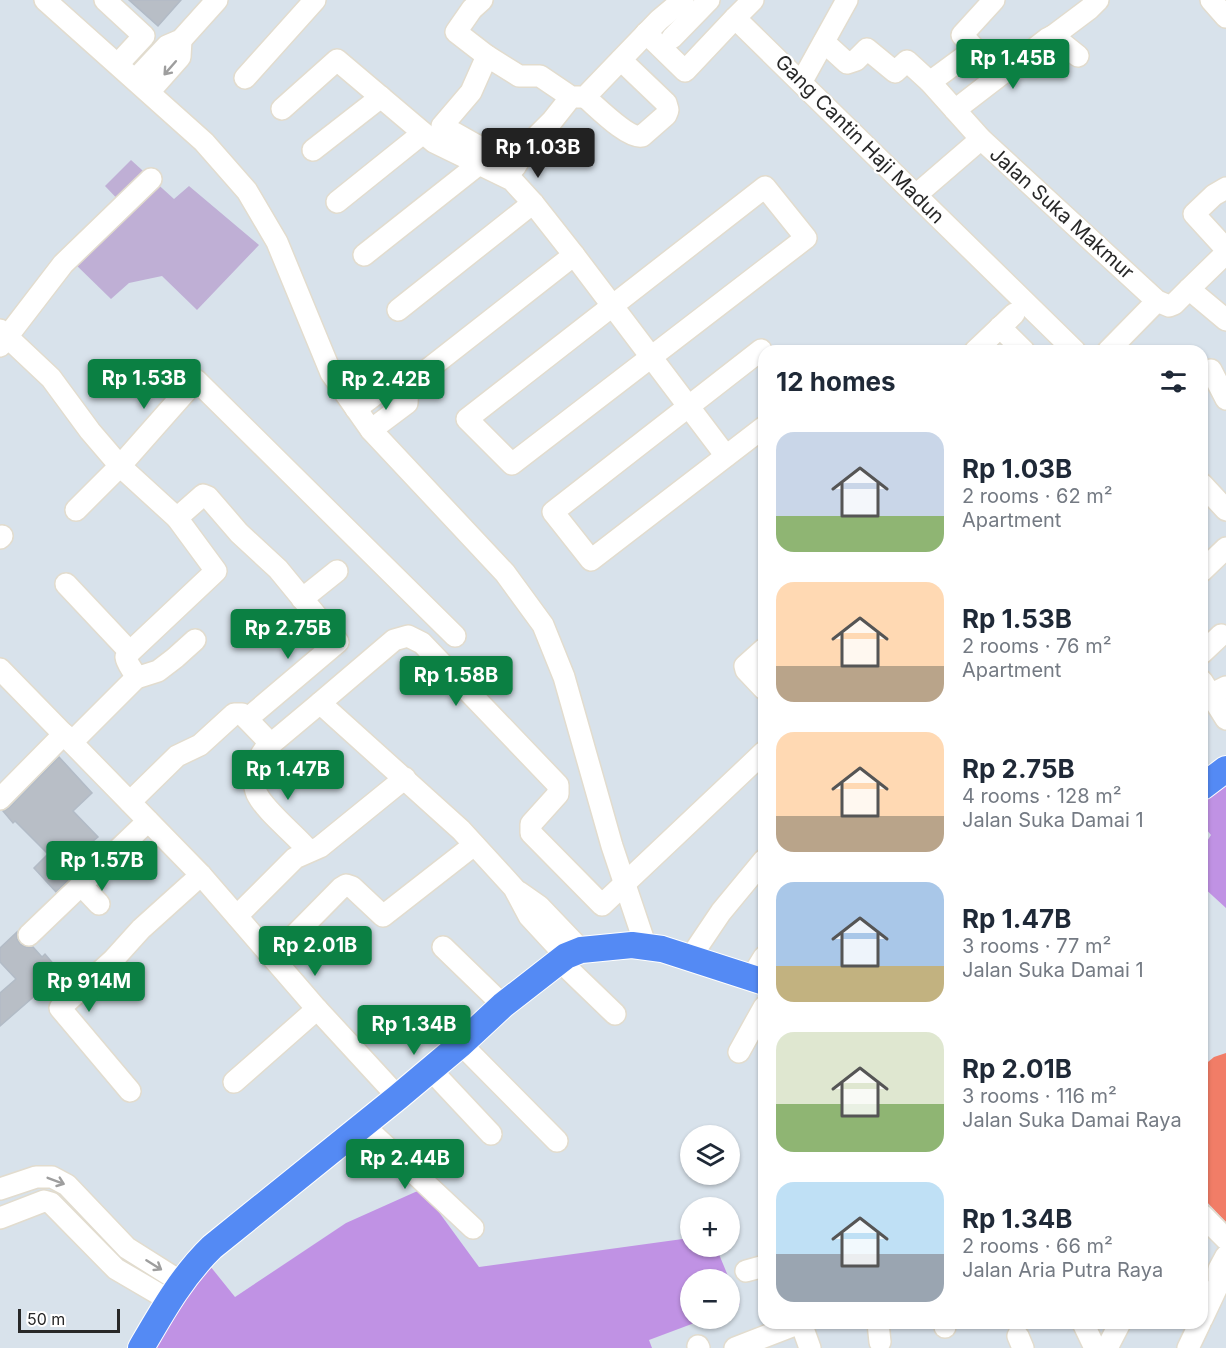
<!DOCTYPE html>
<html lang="en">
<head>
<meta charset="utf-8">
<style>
  :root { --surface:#fff; --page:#f2f2f3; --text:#1f2937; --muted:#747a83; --accent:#0b8043 }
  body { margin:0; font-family:Inter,sans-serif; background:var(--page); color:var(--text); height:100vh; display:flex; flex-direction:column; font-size:22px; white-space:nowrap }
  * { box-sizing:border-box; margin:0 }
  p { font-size:20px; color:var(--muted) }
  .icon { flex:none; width:33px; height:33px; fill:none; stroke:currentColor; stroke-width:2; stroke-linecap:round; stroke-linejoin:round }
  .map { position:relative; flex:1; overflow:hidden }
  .side { position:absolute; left:758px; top:345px; width:450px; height:984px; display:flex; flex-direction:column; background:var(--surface); border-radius:18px; box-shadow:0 2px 4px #0004 }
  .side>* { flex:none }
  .buttons { position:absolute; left:680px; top:1125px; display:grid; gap:12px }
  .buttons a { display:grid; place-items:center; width:60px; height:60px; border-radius:50%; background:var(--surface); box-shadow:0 2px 4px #0004; font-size:30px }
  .scale { position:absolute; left:18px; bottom:15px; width:102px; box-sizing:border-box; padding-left:6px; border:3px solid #282828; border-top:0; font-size:16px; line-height:21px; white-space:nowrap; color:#282828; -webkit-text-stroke:4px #fff; paint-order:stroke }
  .price { position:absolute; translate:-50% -51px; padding:0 14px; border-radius:6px; background:var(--accent); color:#fff; font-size:20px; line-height:39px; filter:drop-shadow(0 2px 3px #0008) }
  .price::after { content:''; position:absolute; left:50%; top:36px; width:18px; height:14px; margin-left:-9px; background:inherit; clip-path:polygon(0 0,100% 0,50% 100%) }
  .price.current { background:#222; color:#fff }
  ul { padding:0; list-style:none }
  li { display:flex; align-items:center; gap:18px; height:150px; padding:0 18px }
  li span { display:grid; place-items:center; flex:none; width:168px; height:120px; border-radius:18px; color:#555 }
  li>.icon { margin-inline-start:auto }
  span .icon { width:72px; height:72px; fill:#fffc; stroke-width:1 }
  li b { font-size:26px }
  h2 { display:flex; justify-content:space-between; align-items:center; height:72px; padding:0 18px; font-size:26px }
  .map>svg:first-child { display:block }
  .green { fill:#c092e4 }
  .cemetery { fill:#bfafd5 }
  .water { fill:#f17d67 }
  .building { fill:#b8bec6; stroke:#b2bbc6; stroke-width:1.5 }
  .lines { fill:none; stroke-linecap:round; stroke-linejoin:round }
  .minor-casing { stroke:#e2dcce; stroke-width:24 }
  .major-casing { stroke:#fff; stroke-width:28 }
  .minor { stroke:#fff; stroke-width:21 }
  .major { stroke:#548af4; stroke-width:26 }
  .oneway { stroke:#9e9e9e }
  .labels { text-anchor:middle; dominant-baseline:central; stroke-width:4.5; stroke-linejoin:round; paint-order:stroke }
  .street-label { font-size:20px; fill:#282828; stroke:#fff }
</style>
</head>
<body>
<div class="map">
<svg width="1226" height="1348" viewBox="0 0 1226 1348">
  <rect width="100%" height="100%" fill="#d8e2eb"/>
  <!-- green -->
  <g class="green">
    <path d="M 1226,771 L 1226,908 L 1202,886 L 1202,849 L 1211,835 L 1202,824 L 1202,789 Z"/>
    <path d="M 422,1189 L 479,1267 L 690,1238 L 690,1246 L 716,1247 L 740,1305 L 729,1309 L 729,1280 L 690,1280 L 690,1318 L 705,1319 L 649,1340 L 652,1348 L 157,1348 L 155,1346 L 206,1261 L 235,1297 L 346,1223 Z"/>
  </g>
  <!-- cemetery -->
  <path class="cemetery" d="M 131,160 L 174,199 L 189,186 L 259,245 L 197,310 L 162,276 L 129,283 L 111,299 L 72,261 L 125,207 L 105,186 Z"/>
  <!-- water -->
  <path class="water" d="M 1226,1053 L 1226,1222 L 1202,1197 L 1202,1067 L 1214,1057 Z"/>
  <!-- building -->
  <g class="building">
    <path d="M 129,0 L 181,0 L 158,26 Z"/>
    <path d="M 59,757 L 92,793 L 73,811 L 98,837 L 92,842 L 94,844 L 87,852 L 92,857 L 56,892 L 34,868 L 48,854 L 15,821 L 13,823 L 3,811 L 9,808 Z"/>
    <path d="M 17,932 L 17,939 L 20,944 L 26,947 L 33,947 L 42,957 L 45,954 L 61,973 L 0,1026 L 0,993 L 16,979 L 0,962 L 0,948 Z"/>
  </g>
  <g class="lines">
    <!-- minor casing -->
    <g class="minor-casing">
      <g id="minor">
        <path d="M 45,0 L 204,142 L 247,191 L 277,242 L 331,373 L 371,430 L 505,573 L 543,625 L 564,677 L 612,846 L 646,947"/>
        <path d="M 105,0 L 144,36 L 118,64"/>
        <path d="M 482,0 L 472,9 L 456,32 L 487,56"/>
        <path d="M 1211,0 L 1226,17"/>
        <path d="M 735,18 L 753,0"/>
        <path d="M 646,33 L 685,71 L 735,18 L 1075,351"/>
        <path d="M 1053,36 L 1089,9 L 1098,0"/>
        <path d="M 672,38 L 709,0"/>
        <path d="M 824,42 L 847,63 L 856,60 L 867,49 L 895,72 L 907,61 L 930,82 L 981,139 L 1157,301 L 1169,306 L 1174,304 L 1189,289 L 1226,320"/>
        <path d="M 245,78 L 315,0"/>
        <path d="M 136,79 L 167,46 L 181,40 L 217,0"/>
        <path d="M 802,81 L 847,0"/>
        <path d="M 930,82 L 975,49 L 962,35 L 994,0"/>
        <path d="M 149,92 L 180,57 L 181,40"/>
        <path d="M 571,97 L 552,121 L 528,145 L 515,167 L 442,126 L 471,92 L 487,56 L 519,76 L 540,76 L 571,97 L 585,97 L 659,20 L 683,0"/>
        <path d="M 585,97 C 597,107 628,139 642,136 L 666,115 L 668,110 L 666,103 L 621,60"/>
        <path d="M 282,109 L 337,60 L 434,142 L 512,180 L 533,203 L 574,255 L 726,456"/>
        <path d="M 955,110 L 1047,39 L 1053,36 L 1078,56"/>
        <path d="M 313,150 L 381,97"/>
        <path d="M 765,187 L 806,238 L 512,464 L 467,419 Z"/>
        <path d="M 1226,188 L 1214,195 L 1194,214 L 1226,249"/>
        <path d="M 916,195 L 981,139"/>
        <path d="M 337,202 L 423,133"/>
        <path d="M 364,255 L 479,164"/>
        <path d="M 1189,289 L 1226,253"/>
        <path d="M 398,310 L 533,203"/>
        <path d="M 1000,327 L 1024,351"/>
        <path d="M 0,330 L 51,378 L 90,431 L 120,466 L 177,518 L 216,571 L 130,652 L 126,657 C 127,665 134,670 136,678"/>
        <path d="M 0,346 L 63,264 L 151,179"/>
        <path d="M 761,350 L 553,512 L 591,560 L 764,427"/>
        <path d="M 975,351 L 1014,314"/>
        <path d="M 1108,351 L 1157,301"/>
        <path d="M 1211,370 L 1226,399"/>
        <path d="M 356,409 L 389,384 L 408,385 L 574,255"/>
        <path d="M 371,430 L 407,403 L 408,385"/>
        <path d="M 1202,484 L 1226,510"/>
        <path d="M 76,510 L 120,466 L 196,380 L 455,636"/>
        <path d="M 177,518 L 203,495 L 208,497 L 239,533 L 278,569 L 338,642 L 247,719"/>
        <path d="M 0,538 L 2,536"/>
        <path d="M 1202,571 L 1226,548"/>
        <path d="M 66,584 L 130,652"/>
        <path d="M 302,599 L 337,571"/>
        <path d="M 764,649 L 745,666 L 746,670 L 764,689"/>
        <path d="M 1202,653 L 1221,635"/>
        <path d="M 0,669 L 201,875 L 317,1009 L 398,1097"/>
        <path d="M 1202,681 L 1226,719"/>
        <path d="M 1210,695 L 1226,687"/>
        <path d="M 320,703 L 394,640 L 408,636 L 422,643 L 558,785 L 558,794 L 531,824 L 531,833 L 602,905 L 764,752"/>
        <path d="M 72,742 L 136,678 L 158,671 L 175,658 L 195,640"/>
        <path d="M 0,799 L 64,734"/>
        <path d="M 130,802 L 177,756 L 200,745 L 234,714 L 242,714 L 270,743"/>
        <path d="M 309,851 C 296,835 265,811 257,794 C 251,780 256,760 265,749 L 320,703 L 461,830 L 514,888 L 529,916 L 566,956"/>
        <path d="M 81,885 L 99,904"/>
        <path d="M 519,892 L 539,906 L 581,950"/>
        <path d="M 237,916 L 295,858 L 320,847 L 405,778"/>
        <path d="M 29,935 L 148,821"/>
        <path d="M 443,947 L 503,1005"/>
        <path d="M 273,957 L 341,888 L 346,885 L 352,887 L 383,916 L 474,845"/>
        <path d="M 690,958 L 721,912 L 764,860"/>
        <path d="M 559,960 L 615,1014"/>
        <path d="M 751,978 L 764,957"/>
        <path d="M 461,1044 L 557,1141"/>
        <path d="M 739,1052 L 764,1007"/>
        <path d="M 431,1070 L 491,1134"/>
        <path d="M 234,1082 L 317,1009"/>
        <path d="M 130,1091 L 60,1008 L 113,960 L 141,929 L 201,875"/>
        <path d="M 363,1125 L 473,1228"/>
        <path d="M 0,1189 L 36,1177 L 52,1177 L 67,1185 L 127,1248 L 181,1282"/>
        <path d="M 1202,1215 L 1226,1239"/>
        <path d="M 0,1218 L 44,1201 L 51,1203 L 116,1269 L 169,1300"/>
        <path d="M 746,1271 L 764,1266"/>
        <path d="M 1202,1319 L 1219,1283 L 1219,1269 L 1226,1256"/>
        <path d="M 801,1323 L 810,1348"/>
        <path d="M 878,1323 L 880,1342"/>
        <path d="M 945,1323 L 945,1327"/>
        <path d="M 1083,1323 L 1095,1348"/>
        <path d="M 1018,1336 L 1023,1348"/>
        <path d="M 698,1346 L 699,1348"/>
        <path d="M 735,1348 L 800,1323"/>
        <path d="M 1107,1348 L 1120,1323"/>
        <path d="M 1188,1348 L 1200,1323"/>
      </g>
    </g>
    <!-- major casing -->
    <g class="major-casing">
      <g id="major">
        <path d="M 1202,787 L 1226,769"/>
        <path d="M 141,1348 C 162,1312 182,1276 212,1247 L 398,1097 L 461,1044 L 503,1005 L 566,956 L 581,950 L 632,945 L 662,949 L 764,982"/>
      </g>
    </g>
    <!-- minor -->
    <use href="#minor" class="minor"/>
    <!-- major -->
    <use href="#major" class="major"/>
  </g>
  <!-- one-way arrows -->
  <defs><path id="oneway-shaft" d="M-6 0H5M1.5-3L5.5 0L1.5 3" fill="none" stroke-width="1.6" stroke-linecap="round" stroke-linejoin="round" transform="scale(1.5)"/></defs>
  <g class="oneway">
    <use href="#oneway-shaft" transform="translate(170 68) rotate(131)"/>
    <use href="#oneway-shaft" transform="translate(56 1181) rotate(21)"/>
    <use href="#oneway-shaft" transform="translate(154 1265) rotate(32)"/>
  </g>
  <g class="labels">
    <!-- street labels -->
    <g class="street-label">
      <text transform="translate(860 139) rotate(45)">Gang Cantin Haji Madun</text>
      <text transform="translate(1062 213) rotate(42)">Jalan Suka Makmur</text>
    </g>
  </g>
</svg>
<div class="buttons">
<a><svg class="icon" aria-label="layers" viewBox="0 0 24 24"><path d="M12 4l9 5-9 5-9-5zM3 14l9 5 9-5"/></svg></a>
<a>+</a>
<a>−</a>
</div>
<div class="scale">50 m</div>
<b class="price" style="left:1013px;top:90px">Rp 1.45B</b>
<b class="price current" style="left:538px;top:179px">Rp 1.03B</b>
<b class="price" style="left:144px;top:410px">Rp 1.53B</b>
<b class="price" style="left:386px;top:411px">Rp 2.42B</b>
<b class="price" style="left:288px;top:660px">Rp 2.75B</b>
<b class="price" style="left:456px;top:707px">Rp 1.58B</b>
<b class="price" style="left:288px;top:801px">Rp 1.47B</b>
<b class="price" style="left:102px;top:892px">Rp 1.57B</b>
<b class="price" style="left:315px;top:977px">Rp 2.01B</b>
<b class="price" style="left:89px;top:1013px">Rp 914M</b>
<b class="price" style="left:414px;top:1056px">Rp 1.34B</b>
<b class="price" style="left:405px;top:1190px">Rp 2.44B</b>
<section class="side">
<h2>12 homes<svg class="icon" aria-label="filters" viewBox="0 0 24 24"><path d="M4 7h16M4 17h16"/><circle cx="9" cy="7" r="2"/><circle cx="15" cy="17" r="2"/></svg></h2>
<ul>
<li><span style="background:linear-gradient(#c9d6e8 70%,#8fb573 0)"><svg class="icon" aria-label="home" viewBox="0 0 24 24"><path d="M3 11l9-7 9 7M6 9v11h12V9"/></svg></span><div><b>Rp 1.03B</b><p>2 rooms · 62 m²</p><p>Apartment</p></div></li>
<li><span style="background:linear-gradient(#ffd9b3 70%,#b9a48a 0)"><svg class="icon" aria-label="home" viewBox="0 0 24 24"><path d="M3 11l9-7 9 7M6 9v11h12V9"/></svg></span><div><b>Rp 1.53B</b><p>2 rooms · 76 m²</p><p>Apartment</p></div></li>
<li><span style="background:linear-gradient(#ffd9b3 70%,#b9a48a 0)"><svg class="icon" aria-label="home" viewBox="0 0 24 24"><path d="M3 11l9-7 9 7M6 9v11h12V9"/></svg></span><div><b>Rp 2.75B</b><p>4 rooms · 128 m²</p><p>Jalan Suka Damai 1</p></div></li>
<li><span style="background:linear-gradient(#a9c7e8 70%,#c2b280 0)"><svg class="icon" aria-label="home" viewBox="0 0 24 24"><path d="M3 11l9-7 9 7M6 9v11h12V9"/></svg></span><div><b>Rp 1.47B</b><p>3 rooms · 77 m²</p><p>Jalan Suka Damai 1</p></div></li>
<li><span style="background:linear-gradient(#dfe7d0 60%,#8fb573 0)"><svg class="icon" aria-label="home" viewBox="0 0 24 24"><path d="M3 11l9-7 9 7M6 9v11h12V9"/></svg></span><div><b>Rp 2.01B</b><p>3 rooms · 116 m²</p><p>Jalan Suka Damai Raya</p></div></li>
<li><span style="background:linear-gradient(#bfe0f5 60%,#9aa5b1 0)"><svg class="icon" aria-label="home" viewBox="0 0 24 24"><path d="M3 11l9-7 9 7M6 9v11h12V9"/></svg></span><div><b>Rp 1.34B</b><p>2 rooms · 66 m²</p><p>Jalan Aria Putra Raya</p></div></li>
</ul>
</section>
</div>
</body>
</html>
